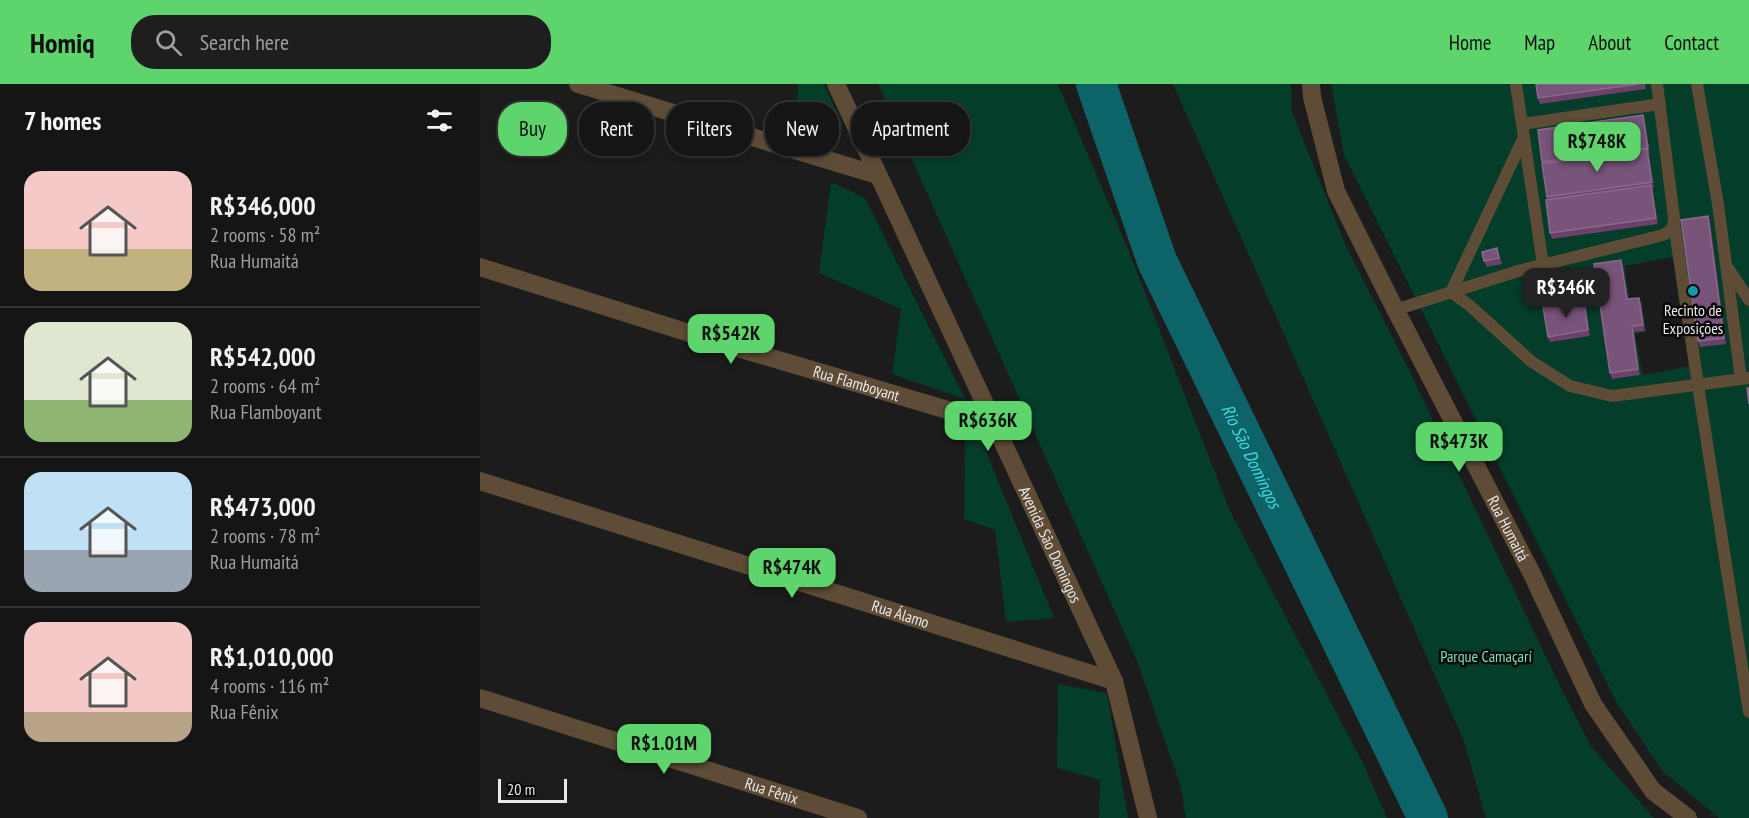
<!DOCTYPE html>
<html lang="en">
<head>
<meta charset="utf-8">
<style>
  :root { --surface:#161516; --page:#1f1e1f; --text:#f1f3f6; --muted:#9e9fa1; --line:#353435; --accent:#5ed56c }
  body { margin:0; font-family:"PT Sans Narrow",sans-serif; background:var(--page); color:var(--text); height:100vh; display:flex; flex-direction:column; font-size:22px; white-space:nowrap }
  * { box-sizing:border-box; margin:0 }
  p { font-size:20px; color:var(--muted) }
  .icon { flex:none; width:33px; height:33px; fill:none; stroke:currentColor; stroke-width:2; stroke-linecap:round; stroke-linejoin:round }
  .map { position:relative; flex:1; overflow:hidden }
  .panel { display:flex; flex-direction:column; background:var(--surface); width:480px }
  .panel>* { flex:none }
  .top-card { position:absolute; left:18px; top:18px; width:570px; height:54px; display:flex; gap:12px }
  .scale { position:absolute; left:18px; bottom:15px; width:69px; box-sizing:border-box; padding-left:6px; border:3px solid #eae9ea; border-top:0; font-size:16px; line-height:21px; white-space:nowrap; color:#eae9ea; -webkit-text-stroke:4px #070707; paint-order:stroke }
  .price { position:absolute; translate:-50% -51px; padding:0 14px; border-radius:12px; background:var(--accent); color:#111; font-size:20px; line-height:39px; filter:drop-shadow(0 2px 3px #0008) }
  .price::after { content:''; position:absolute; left:50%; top:36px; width:18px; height:14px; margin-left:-9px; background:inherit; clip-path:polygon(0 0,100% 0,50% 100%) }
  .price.selected { background:#222; color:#fff }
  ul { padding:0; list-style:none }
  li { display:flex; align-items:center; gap:18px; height:150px; padding:0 24px }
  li+li { border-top:2px solid var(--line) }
  li span { display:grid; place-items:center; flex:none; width:168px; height:120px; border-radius:18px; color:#555 }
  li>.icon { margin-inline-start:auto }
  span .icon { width:72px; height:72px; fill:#fffc; stroke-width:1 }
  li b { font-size:26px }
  h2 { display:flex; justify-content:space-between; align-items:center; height:72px; padding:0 24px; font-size:26px }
  .chip { padding:0 21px; border-radius:24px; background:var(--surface); box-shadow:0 3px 9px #0003,0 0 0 2px var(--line); font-size:21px; line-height:54px }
  .chip.selected { background:var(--accent); color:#111 }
  header { display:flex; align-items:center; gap:36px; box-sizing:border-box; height:84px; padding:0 30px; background:var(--accent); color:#111 }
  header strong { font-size:28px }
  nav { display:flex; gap:33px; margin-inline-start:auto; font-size:21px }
  .search { width:420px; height:54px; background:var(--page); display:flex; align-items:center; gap:15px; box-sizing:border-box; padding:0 21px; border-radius:24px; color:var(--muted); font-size:22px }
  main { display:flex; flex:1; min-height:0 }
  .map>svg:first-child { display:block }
  .green { fill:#043d29; fill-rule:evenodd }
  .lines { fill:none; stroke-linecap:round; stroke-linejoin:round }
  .river { stroke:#0c6368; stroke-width:40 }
  .service { stroke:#5e4c36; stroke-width:12 }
  .minor { stroke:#5e4c36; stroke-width:18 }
  .tertiary { stroke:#5e4c36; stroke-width:18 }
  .wall { fill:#6b416c }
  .shaded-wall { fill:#462a47 }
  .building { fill:#78537a; stroke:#8a6a8c; stroke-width:1.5 }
  .culture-dot { fill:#0f9aa8; stroke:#070707; stroke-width:2 }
  .labels { text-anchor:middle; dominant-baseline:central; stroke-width:5; stroke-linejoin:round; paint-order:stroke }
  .poi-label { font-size:16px; fill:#eae9ea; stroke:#070707 }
  .street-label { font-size:16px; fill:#eae9ea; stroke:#070707 }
  .park-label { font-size:16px; fill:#78e5b5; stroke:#070707 }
  .water-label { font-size:18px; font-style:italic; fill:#42d8e2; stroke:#070707 }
</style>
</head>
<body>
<header>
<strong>Homiq</strong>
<div class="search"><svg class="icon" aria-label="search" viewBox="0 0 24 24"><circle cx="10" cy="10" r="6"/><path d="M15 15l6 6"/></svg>Search here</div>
<nav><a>Home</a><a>Map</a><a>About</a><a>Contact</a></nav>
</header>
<main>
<section class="panel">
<h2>7 homes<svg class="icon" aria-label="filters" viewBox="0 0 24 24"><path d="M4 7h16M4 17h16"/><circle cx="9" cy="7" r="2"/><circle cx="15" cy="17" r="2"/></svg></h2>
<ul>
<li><span style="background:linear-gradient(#f6c9c9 65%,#c2b280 0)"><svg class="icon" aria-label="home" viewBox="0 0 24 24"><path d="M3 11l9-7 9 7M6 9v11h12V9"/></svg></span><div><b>R$346,000</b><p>2 rooms · 58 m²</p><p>Rua Humaitá</p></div></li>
<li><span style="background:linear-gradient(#dfe7d0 65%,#8fb573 0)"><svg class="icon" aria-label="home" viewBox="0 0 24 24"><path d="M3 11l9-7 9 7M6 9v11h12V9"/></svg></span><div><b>R$542,000</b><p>2 rooms · 64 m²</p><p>Rua Flamboyant</p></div></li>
<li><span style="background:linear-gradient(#bfe0f5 65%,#9aa5b1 0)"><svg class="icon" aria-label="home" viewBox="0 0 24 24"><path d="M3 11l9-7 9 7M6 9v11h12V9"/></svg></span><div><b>R$473,000</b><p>2 rooms · 78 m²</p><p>Rua Humaitá</p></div></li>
<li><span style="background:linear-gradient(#f6c9c9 75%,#b9a48a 0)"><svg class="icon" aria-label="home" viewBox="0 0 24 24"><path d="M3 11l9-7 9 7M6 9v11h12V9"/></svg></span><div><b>R$1,010,000</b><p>4 rooms · 116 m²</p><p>Rua Fênix</p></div></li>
</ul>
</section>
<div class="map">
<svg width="1269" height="734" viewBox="0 0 1269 734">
  <rect width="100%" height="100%" fill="#1d1c1d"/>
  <!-- green -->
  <g class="green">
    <path d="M 318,0 L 344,0 L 363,42 L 315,48 Z"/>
    <path d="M 398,0 L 578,0 L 650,170 L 750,427 L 884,681 L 907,734 L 706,734 L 700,700 L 657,577 Z"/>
    <path d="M 693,0 L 811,0 L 812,28 L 866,162 L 930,288 L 1077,596 L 1110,661 L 1174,734 L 1006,734 L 984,657 Z"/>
    <path d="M 851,0 L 1057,0 L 1165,5 L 1165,0 L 1269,0 L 1269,734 L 1239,734 L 1183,688 L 1138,621 L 864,71 ZM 1193,173 L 1209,282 L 1163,291 L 1155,250 L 1166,248 L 1162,218 L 1150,219 L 1145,182 ZM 1117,186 L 1149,221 L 1161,220 L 1165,247 L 1154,248 L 1160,290 Z"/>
    <path d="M 351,98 L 385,114 L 485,315 L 412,290 L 421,225 L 339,189 Z"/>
    <path d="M 500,353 L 574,534 L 526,538 L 515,446 L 484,435 L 485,354 Z"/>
    <path d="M 578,600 L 627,609 L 648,734 L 619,734 L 620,696 L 577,684 Z"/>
  </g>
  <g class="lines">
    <!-- river -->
    <path class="river" id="s1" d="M 616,0 L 677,177 L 948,734"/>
    <!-- service -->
    <g class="service">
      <path d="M 1036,0 L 1063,181"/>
      <path d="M 1217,0 L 1238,120 L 1261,295"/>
      <path d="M 1042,40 L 1180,20"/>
      <path d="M 1044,53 L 971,208 L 989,221 L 1052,278 L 1090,302 L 1132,312 L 1269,294"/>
      <path d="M 1194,140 L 1218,301 L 1269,628"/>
      <path d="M 1248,184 L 1269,216"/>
      <path d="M 915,226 L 1038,187 L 1183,151 C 1192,147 1194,142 1194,133 L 1177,0"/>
    </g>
    <!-- minor -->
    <g class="minor">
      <path d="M 98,0 L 397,91"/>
      <path id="s2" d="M 831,0 L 832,13 L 856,107 L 911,217 L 1052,490 L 1113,620 L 1173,707 L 1208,734"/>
      <path id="s3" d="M 0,183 L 244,260 L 515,340"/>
      <path id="s4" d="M 0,397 L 634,597"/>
      <path id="s5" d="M 0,614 L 378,734"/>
    </g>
    <!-- tertiary -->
    <path class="tertiary" id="s6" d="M 356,0 L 634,597 L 668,734"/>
  </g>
  <!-- wall -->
  <g class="wall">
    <path d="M 1056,0 L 1165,0 L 1166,5 L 1060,20 L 1058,14 Z"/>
    <path d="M 1163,31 L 1165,37 L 1170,70 L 1169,70 L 1174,104 L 1172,104 L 1178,140 L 1072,155 L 1070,149 L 1067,116 L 1062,78 Z"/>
    <path d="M 1230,138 L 1246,260 L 1220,263 L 1218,257 Z"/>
    <path d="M 1019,169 L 1022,180 L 1007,183 L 1004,177 Z"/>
    <path d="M 1143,182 L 1148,215 L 1159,214 L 1161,219 L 1165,247 L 1154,248 L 1160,291 L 1132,295 L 1130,289 Z"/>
    <path d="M 1106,222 L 1110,252 L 1070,258 L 1068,253 Z"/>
  </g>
  <!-- shaded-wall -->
  <g class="shaded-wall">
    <path d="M 1163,31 L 1165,37 L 1170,70 L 1168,64 Z"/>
    <path d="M 1167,65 L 1169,71 L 1174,104 L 1172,98 Z"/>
    <path d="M 1171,101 L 1173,107 L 1178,140 L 1176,134 Z"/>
    <path d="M 1228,132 L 1230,138 L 1246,260 L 1244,254 Z"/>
    <path d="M 1141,176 L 1143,182 L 1149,221 L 1147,215 Z"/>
    <path d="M 1159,214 L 1161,219 L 1165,247 L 1163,241 Z"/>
    <path d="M 1104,217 L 1106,222 L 1110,252 L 1108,246 Z"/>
    <path d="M 1152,242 L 1154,248 L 1160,291 L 1158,285 Z"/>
  </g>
  <!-- building -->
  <g class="building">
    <path d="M 1056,0 L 1158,0 L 1058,14 Z"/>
    <path d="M 1163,31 L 1168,64 L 1062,78 L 1058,46 Z"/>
    <path d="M 1167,65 L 1172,98 L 1067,113 L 1062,80 Z"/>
    <path d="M 1171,101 L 1176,134 L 1070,149 L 1066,116 Z"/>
    <path d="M 1228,132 L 1244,254 L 1218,257 L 1201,136 Z"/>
    <path d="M 1017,164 L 1019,174 L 1004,177 L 1002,168 Z"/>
    <path d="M 1141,176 L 1147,215 L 1159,214 L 1163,241 L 1152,242 L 1158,285 L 1130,289 L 1114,180 Z"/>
    <path d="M 1104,217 L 1108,246 L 1068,253 L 1063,223 Z"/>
    <path d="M 1267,304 L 1269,304 L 1269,320 Z"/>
  </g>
  <!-- markers -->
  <circle class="culture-dot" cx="1213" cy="207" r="6"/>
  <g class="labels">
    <!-- poi labels -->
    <g class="poi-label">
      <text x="1213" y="226">Recinto de<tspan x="1213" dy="18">Exposições</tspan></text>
    </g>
    <!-- street labels -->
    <g class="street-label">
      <text stroke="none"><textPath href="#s3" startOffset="394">Rua Flamboyant</textPath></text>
      <text stroke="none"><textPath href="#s2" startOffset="489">Rua Humaitá</textPath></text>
      <text stroke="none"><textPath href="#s6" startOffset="508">Avenida São Domingos</textPath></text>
      <text stroke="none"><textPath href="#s4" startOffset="441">Rua Álamo</textPath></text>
      <text stroke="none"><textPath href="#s5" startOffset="306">Rua Fênix</textPath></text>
    </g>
    <!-- park labels -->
    <g class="park-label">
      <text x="1006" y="572">Parque Camaçarí</text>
    </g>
    <!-- water labels -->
    <g class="water-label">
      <text stroke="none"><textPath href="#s1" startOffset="404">Rio São Domingos</textPath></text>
    </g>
  </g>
</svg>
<div class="scale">20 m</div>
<b class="price" style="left:1117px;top:89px">R$748K</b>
<b class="price selected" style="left:1086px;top:235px">R$346K</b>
<b class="price" style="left:251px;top:281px">R$542K</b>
<b class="price" style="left:508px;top:368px">R$636K</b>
<b class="price" style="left:979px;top:389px">R$473K</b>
<b class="price" style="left:312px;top:515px">R$474K</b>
<b class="price" style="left:184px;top:691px">R$1.01M</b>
<div class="top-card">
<a class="chip selected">Buy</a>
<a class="chip">Rent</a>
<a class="chip">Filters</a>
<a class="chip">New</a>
<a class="chip">Apartment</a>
</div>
</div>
</main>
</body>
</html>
